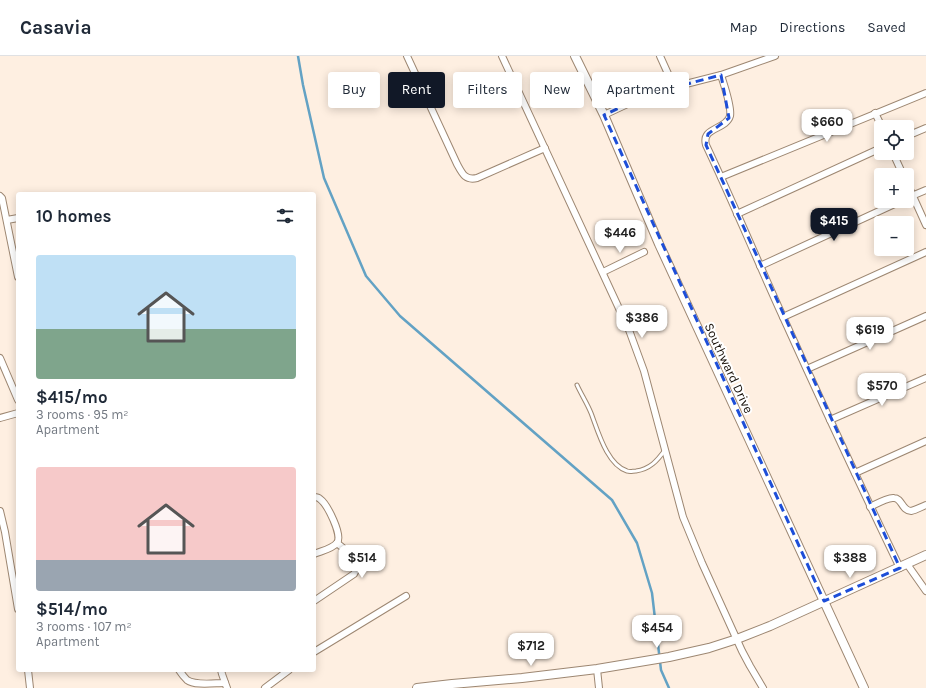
<!DOCTYPE html>
<html lang="en">
<head>
<meta charset="utf-8">
<style>
  :root { --surface:#fff; --page:#f6f6f7; --text:#1f2937; --muted:#747a83; --line:#e0e1e3; --accent:#111827 }
  body { margin:0; font-family:Karla,sans-serif; background:var(--page); color:var(--text); height:100vh; display:flex; flex-direction:column; font-size:15px; white-space:nowrap }
  * { box-sizing:border-box; margin:0 }
  p { font-size:13px; color:var(--muted) }
  .icon { flex:none; width:22px; height:22px; fill:none; stroke:currentColor; stroke-width:2; stroke-linecap:round; stroke-linejoin:round }
  .map { position:relative; flex:1; overflow:hidden }
  .side { position:absolute; left:16px; top:136px; width:300px; height:480px; display:flex; flex-direction:column; background:var(--surface); border-radius:4px; box-shadow:0 2px 10px #0003 }
  .side>* { flex:none }
  .banner { position:absolute; left:328px; top:16px; width:380px; height:36px; display:flex; gap:8px }
  .controls { position:absolute; left:874px; top:64px; display:grid; gap:8px }
  .controls a { display:grid; place-items:center; width:40px; height:40px; border-radius:4px; background:var(--surface); box-shadow:0 2px 10px #0003; font-size:20px }
  .price { position:absolute; translate:-50% -34px; padding:0 9px; border-radius:8px; background:#fff; color:#222; font-size:13px; line-height:26px; filter:drop-shadow(0 1px 2px #0008) }
  .price::after { content:''; position:absolute; left:50%; top:24px; width:12px; height:9px; margin-left:-6px; background:inherit; clip-path:polygon(0 0,100% 0,50% 100%) }
  .price.active { background:var(--accent); color:#fff }
  ul { padding:0; list-style:none }
  li { display:grid; align-content:center; gap:8px; height:212px; padding:0 20px }
  li span { display:grid; place-items:center; height:124px; border-radius:4px; color:#555 }
  li>.icon { margin-inline-start:auto }
  span .icon { width:72px; height:72px; fill:#fffc; stroke-width:1 }
  li b { font-size:17px }
  h2 { display:flex; justify-content:space-between; align-items:center; height:48px; padding:0 20px; font-size:17px }
  .pill { padding:0 14px; border-radius:4px; background:var(--surface); box-shadow:0 2px 10px #0003; font-size:14px; line-height:36px }
  .pill.active { background:var(--accent); color:#fff }
  header { display:flex; align-items:center; gap:24px; box-sizing:border-box; height:56px; padding:0 20px; background:var(--surface); border-bottom:1px solid var(--line) }
  header strong { font-size:19px }
  nav { display:flex; gap:22px; margin-inline-start:auto; font-size:14px }
  .map>svg:first-child { display:block }
  .lines { fill:none; stroke-linecap:round; stroke-linejoin:round }
  .stream { stroke:#63a2c4; stroke-width:2.5 }
  .lane-casing { stroke:#9d8772; stroke-width:5 }
  .street-casing { stroke:#9d8772; stroke-width:8 }
  .secondary-casing { stroke:#9d8772; stroke-width:10 }
  .lane { stroke:#fff; stroke-width:3 }
  .street { stroke:#fff; stroke-width:6 }
  .secondary { stroke:#fff; stroke-width:8 }
  .marked { fill:none; stroke:#1d4ed8; stroke-width:3; stroke-dasharray:8 5; stroke-linejoin:round }
  .labels { text-anchor:middle; dominant-baseline:central; stroke-width:4; stroke-linejoin:round; paint-order:stroke }
  .street-label { font-size:13px; fill:#181008; stroke:#fff }
</style>
</head>
<body>
<header>
<strong>Casavia</strong>
<nav><a>Map</a><a>Directions</a><a>Saved</a></nav>
</header>
<div class="map">
<svg width="926" height="632" viewBox="0 0 926 632">
  <rect width="100%" height="100%" fill="#feefe1"/>
  <g class="lines">
    <!-- stream -->
    <path class="stream" d="M 298,0 L 303,29 L 324,122 L 366,220 L 400,260 L 612,444 L 637,487 L 652,537 L 661,614 L 669,632"/>
    <!-- lane casing -->
    <g class="lane-casing">
      <path id="lane" d="M 577,329 C 581,338 587,347 591,357 C 598,375 607,409 627,415 C 630,416 633,415 636,415 C 650,413 657,405 665,394"/>
    </g>
    <!-- street casing -->
    <g class="street-casing">
      <g id="street">
        <path d="M 407,0 L 457,108 C 462,117 465,125 477,122 L 545,92"/>
        <path d="M 502,0 L 629,274 L 644,315 L 683,461 L 702,507 L 742,595 L 750,610 L 763,632"/>
        <path d="M 660,0 L 674,31"/>
        <path d="M 721,19 C 724,29 732,51 730,60 C 726,74 701,71 706,89 C 733,146 757,204 783,261 C 821,345 860,429 900,512"/>
        <path d="M 875,57 L 882,71"/>
        <path d="M 604,59 L 649,38 L 674,31 L 721,19 L 775,0"/>
        <path d="M 907,80 L 926,72"/>
        <path d="M 893,97 L 903,119"/>
        <path d="M 721,121 L 926,37"/>
        <path d="M 907,127 L 926,169"/>
        <path d="M 0,140 L 2,142 L 3,147 L 18,221"/>
        <path d="M 907,142 L 926,134"/>
        <path d="M 737,158 L 881,92"/>
        <path d="M 7,164 L 18,162"/>
        <path d="M 760,210 L 901,145"/>
        <path d="M 603,216 L 644,196"/>
        <path d="M 783,261 L 926,196"/>
        <path d="M 0,302 L 18,344"/>
        <path d="M 807,313 L 926,260"/>
        <path d="M 0,362 L 18,357"/>
        <path d="M 830,364 L 926,322"/>
        <path d="M 855,417 L 926,385"/>
        <path d="M 314,441 C 317,441 318,441 320,443 C 327,448 343,479 337,487 C 332,493 321,495 314,498"/>
        <path d="M 870,451 C 876,448 888,441 894,442 C 902,442 902,455 911,455 C 916,454 921,451 926,449"/>
        <path d="M 0,455 L 5,476 L 18,553"/>
        <path d="M 907,508 L 926,535"/>
        <path d="M 314,545 L 354,518 C 363,506 345,494 337,487"/>
        <path d="M 314,596 L 406,540"/>
        <path d="M 597,613 L 599,632"/>
        <path d="M 28,614 L 30,632"/>
        <path d="M 179,614 C 181,617 184,621 187,624 C 195,630 214,627 225,627"/>
        <path d="M 221,614 L 222,618 L 227,632"/>
        <path d="M 265,632 L 289,614"/>
      </g>
    </g>
    <!-- secondary casing -->
    <g class="secondary-casing">
      <g id="secondary">
        <path d="M 575,0 L 604,59 L 659,188 L 864,632"/>
        <path d="M 417,632 L 452,628 L 522,622 L 597,613 L 669,601 L 709,592 L 737,583 L 770,570 L 926,499"/>
      </g>
    </g>
    <!-- lane -->
    <use href="#lane" class="lane"/>
    <!-- street -->
    <use href="#street" class="street"/>
    <!-- secondary -->
    <use href="#secondary" class="secondary"/>
  </g>
  <!-- marked area -->
  <path class="marked" d="M 721,19 L 729,62 L 708,78 L 706,89 L 900,512 L 824,545 L 604,59 L 649,38 Z"/>
  <g class="labels">
    <!-- street labels -->
    <g class="street-label">
      <text transform="translate(729 312) rotate(65)">Southward Drive</text>
    </g>
  </g>
</svg>
<div class="controls">
<a><svg class="icon" aria-label="locate" viewBox="0 0 24 24"><circle cx="12" cy="12" r="6"/><path d="M12 2v4M12 18v4M2 12h4M18 12h4"/></svg></a>
<a>+</a>
<a>−</a>
</div>
<b class="price" style="left:827px;top:87px">$660</b>
<b class="price active" style="left:834px;top:186px">$415</b>
<b class="price" style="left:620px;top:198px">$446</b>
<b class="price" style="left:642px;top:283px">$386</b>
<b class="price" style="left:870px;top:295px">$619</b>
<b class="price" style="left:882px;top:351px">$570</b>
<b class="price" style="left:362px;top:523px">$514</b>
<b class="price" style="left:850px;top:523px">$388</b>
<b class="price" style="left:657px;top:593px">$454</b>
<b class="price" style="left:531px;top:611px">$712</b>
<div class="banner">
<a class="pill">Buy</a>
<a class="pill active">Rent</a>
<a class="pill">Filters</a>
<a class="pill">New</a>
<a class="pill">Apartment</a>
</div>
<section class="side">
<h2>10 homes<svg class="icon" aria-label="filters" viewBox="0 0 24 24"><path d="M4 7h16M4 17h16"/><circle cx="9" cy="7" r="2"/><circle cx="15" cy="17" r="2"/></svg></h2>
<ul>
<li><span style="background:linear-gradient(#bfe0f5 60%,#7fa58c 0)"><svg class="icon" aria-label="home" viewBox="0 0 24 24"><path d="M3 11l9-7 9 7M6 9v11h12V9"/></svg></span><div><b>$415/mo</b><p>3 rooms · 95 m²</p><p>Apartment</p></div></li>
<li><span style="background:linear-gradient(#f6c9c9 75%,#9aa5b1 0)"><svg class="icon" aria-label="home" viewBox="0 0 24 24"><path d="M3 11l9-7 9 7M6 9v11h12V9"/></svg></span><div><b>$514/mo</b><p>3 rooms · 107 m²</p><p>Apartment</p></div></li>
</ul>
</section>
</div>
</body>
</html>
